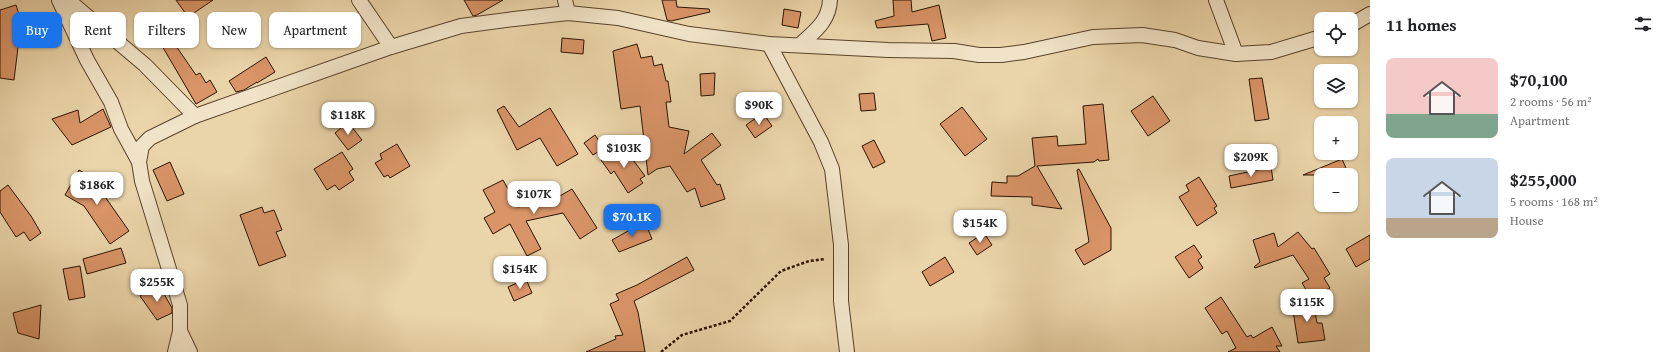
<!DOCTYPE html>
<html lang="en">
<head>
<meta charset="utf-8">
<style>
  :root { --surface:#fff; --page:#f2f2f2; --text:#202124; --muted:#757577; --accent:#1a73e8 }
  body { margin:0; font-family:"Gentium Book Plus",serif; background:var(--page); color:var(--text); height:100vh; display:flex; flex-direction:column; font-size:15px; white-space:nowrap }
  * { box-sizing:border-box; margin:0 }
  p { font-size:13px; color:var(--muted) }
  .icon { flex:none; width:22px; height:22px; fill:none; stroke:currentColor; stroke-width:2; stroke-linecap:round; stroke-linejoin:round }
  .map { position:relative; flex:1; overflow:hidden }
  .sheet { display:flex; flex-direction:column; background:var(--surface); width:300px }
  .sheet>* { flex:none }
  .banner { position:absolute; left:12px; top:12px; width:380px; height:36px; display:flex; gap:8px }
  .tools { position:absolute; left:1314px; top:12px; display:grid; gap:8px }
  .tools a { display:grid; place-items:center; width:44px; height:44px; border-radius:8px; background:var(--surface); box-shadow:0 1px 3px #0004; font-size:20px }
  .price { position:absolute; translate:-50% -34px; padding:0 9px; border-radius:8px; background:#fff; color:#222; font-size:13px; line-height:26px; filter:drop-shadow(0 1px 2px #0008) }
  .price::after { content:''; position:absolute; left:50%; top:24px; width:12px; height:9px; margin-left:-6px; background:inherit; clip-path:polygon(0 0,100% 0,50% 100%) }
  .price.on { background:var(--accent); color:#fff }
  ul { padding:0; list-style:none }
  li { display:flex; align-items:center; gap:12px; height:100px; padding:0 16px }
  li span { display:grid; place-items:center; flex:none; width:112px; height:80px; border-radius:8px; color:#555 }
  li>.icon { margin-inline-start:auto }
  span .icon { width:48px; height:48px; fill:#fffc; stroke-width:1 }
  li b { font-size:17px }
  h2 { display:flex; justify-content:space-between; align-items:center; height:48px; padding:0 16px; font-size:17px }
  .pill { padding:0 14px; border-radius:8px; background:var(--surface); box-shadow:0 1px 3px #0004; font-size:14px; line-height:36px }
  .pill.on { background:var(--accent); color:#fff }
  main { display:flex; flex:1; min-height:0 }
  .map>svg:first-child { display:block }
  .building { fill:#d99467; stroke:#2a1300 }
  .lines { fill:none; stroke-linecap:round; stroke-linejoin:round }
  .minor-casing { stroke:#5a432a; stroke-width:16 }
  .path { stroke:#2a1300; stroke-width:2.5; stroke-dasharray:3 2; stroke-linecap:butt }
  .minor { stroke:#f1e3c7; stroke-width:14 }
</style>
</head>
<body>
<main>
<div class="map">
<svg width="1370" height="352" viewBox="0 0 1370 352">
  <rect width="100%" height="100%" fill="#ead4a9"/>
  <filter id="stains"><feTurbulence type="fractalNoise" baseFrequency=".005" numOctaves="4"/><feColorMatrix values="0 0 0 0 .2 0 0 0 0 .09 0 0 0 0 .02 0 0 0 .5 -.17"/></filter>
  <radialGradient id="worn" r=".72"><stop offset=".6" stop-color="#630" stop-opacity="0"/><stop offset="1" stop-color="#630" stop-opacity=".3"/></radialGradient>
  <!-- building -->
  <g class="building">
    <path d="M 176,0 L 213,0 L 188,17 Z"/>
    <path d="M 464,0 L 503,0 L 477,15 L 473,16 Z"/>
    <path d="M 662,0 L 676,0 L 677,7 L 709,9 L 710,12 L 671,21 L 667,20 Z"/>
    <path d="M 893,0 L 911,0 L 912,12 L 939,5 L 946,38 L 932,41 L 928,24 L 877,28 L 875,21 L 894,16 Z"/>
    <path d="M 16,5 L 24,30 L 20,31 L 14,80 L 0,78 L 0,10 Z"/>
    <path d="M 784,9 L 801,12 L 798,28 L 782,25 Z"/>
    <path d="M 167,33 L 196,75 L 200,73 L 206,83 L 210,80 L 217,92 L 196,104 L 158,39 Z"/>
    <path d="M 562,38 L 584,40 L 583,54 L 561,52 Z"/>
    <path d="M 637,44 L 641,58 L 652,56 L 654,66 L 662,64 L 666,81 L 668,81 L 671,102 L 666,102 L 669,127 L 689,131 L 684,154 L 712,133 L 721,145 L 701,160 L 717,185 L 720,184 L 725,199 L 701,207 L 695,188 L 687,192 L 670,166 L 657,169 L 648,175 L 640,106 L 621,109 L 613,51 Z"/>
    <path d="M 266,57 L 275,72 L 257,83 L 257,82 L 244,90 L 236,92 L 229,81 Z"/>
    <path d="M 715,73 L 714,95 L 701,96 L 700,74 Z"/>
    <path d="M 1262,78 L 1269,119 L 1255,121 L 1249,79 Z"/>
    <path d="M 874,93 L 876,110 L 861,111 L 859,94 Z"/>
    <path d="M 1153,96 L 1170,121 L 1148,136 L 1131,111 Z"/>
    <path d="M 1103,104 L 1109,160 L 1099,161 L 1098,159 L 1094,162 L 1037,166 L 1062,209 L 1032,205 L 1032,197 L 991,196 L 992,182 L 1007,183 L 1007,176 L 1018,176 L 1035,166 L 1032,138 L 1057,136 L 1058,146 L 1086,144 L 1083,106 Z"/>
    <path d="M 504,106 L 519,127 L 550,108 L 578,154 L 557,166 L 540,138 L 517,150 L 497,110 Z"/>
    <path d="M 962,107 L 987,139 L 965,156 L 940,124 Z"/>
    <path d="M 103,109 L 111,127 L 72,145 L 52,119 L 78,110 L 80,123 Z"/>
    <path d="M 763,113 L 772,126 L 755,138 L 746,125 Z"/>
    <path d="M 348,122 L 362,140 L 348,150 L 335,133 Z"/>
    <path d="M 595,135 L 604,148 L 593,155 L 584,143 Z"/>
    <path d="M 874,140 L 885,162 L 873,168 L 862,146 Z"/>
    <path d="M 397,144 L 410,166 L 390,178 L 388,175 L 384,177 L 375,163 L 382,159 L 380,154 Z"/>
    <path d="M 622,145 L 645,176 L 640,179 L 643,183 L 628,193 L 614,171 L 611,174 L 601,160 Z"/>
    <path d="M 342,152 L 353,169 L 349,172 L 354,180 L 339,190 L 335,185 L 327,190 L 314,169 Z"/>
    <path d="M 1342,159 L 1349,175 L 1303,175 Z"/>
    <path d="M 170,162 L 184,194 L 167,201 L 153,170 Z"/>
    <path d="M 1271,167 L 1273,180 L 1231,188 L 1229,176 Z"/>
    <path d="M 1079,169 L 1111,228 L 1111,250 L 1084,265 L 1075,250 L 1089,242 L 1077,170 Z"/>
    <path d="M 79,170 L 104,185 L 101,191 L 129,231 L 110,244 L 84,206 L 65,195 Z"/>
    <path d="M 1199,177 L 1217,206 L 1214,208 L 1217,213 L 1197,226 L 1179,197 L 1189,191 L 1186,185 Z"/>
    <path d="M 503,180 L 518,207 L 559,199 L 558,197 L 572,189 L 597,228 L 580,239 L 563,213 L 526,221 L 541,249 L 527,256 L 510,224 L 493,234 L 484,218 L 495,212 L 483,190 Z"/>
    <path d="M 8,185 L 31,216 L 41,233 L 30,241 L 24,232 L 16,237 L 0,212 L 0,191 Z"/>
    <path d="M 262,207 L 264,213 L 274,210 L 282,230 L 276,232 L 286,256 L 259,266 L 240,215 Z"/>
    <path d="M 646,224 L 652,239 L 619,252 L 612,240 L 628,231 Z"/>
    <path d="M 1298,232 L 1312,249 L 1314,248 L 1330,274 L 1324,278 L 1330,288 L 1311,298 L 1302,283 L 1309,279 L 1293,255 L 1255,268 L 1254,267 L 1260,262 L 1253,240 L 1274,233 L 1278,247 Z"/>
    <path d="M 984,233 L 992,245 L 977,255 L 969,243 Z"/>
    <path d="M 1370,235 L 1370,259 L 1356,267 L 1346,249 Z"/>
    <path d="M 1194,245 L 1202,257 L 1198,260 L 1203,268 L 1189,278 L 1175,257 Z"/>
    <path d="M 121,248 L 126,263 L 87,274 L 83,259 Z"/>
    <path d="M 687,257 L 694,270 L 634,301 L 638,312 L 645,352 L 586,352 L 616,339 L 615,336 L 623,335 L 610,304 L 619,300 L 616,294 L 637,285 Z"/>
    <path d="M 945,257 L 954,272 L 930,286 L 922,272 Z"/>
    <path d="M 80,266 L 85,297 L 69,300 L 63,269 Z"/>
    <path d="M 526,279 L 532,293 L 514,301 L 508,287 Z"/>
    <path d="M 159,285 L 172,308 L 172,313 L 157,320 L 140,296 Z"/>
    <path d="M 1221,297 L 1247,337 L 1251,335 L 1253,338 L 1272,327 L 1282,346 L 1276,346 L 1280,352 L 1228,352 L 1236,348 L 1227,331 L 1222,334 L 1205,308 Z"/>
    <path d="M 1313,301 L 1317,323 L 1322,323 L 1325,340 L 1298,343 L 1292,304 Z"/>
    <path d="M 41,305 L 39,339 L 18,333 L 13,313 Z"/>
  </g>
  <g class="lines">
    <!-- minor casing -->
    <g class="minor-casing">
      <g id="minor">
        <path d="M 59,0 L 87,60 L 111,102 L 121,129 L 139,162"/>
        <path d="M 68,0 L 145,65 L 195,116"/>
        <path d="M 359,0 L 391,47"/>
        <path d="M 565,0 L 568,13"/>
        <path d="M 1216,0 L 1236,54"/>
        <path d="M 1351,25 L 1370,14"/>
        <path d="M 769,44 L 821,142 L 832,169 L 841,245 L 841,301 L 847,352"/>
        <path d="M 801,44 C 815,31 829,21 830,0"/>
        <path d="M 180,331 L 190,352"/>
        <path d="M 175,352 L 180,331 L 180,305 L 142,181 L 139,162 L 142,146 L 150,138 L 195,116 L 391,47 L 461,26 L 514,19 L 568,13 L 618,18 L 689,34 L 769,44 L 888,50 L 954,51 L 979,55 L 1001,55 L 1024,52 L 1093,37 L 1142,35 L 1175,40 L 1198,48 L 1236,54 L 1271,52 L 1321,37"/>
      </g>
    </g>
    <!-- path -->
    <path class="path" d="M 661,352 L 682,335 L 730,321 L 781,271 L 809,261 L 825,259"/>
    <!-- minor -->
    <use href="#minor" class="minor"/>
  </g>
  <rect width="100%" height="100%" filter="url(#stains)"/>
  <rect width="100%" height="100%" fill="url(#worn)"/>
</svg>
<div class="tools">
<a><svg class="icon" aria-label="locate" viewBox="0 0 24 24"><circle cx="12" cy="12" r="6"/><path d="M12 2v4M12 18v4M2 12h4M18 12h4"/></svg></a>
<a><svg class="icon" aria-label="layers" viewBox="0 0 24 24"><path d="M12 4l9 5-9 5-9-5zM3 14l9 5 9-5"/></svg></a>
<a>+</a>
<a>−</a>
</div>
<b class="price" style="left:759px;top:126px">$90K</b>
<b class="price" style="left:348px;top:136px">$118K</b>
<b class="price" style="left:624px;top:169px">$103K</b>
<b class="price" style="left:1251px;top:178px">$209K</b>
<b class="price" style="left:97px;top:206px">$186K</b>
<b class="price" style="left:534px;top:215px">$107K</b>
<b class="price on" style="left:632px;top:238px">$70.1K</b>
<b class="price" style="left:980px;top:244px">$154K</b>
<b class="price" style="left:520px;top:290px">$154K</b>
<b class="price" style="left:157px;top:303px">$255K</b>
<b class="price" style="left:1307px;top:323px">$115K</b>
<div class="banner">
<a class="pill on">Buy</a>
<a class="pill">Rent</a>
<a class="pill">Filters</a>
<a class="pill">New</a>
<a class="pill">Apartment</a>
</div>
</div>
<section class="sheet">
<h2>11 homes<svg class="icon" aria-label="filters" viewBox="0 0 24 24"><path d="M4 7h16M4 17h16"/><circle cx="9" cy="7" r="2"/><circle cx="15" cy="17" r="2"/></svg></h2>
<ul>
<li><span style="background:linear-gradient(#f6c9c9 70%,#7fa58c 0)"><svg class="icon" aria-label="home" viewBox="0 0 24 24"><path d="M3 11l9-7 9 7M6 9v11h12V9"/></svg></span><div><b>$70,100</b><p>2 rooms · 56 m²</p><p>Apartment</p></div></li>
<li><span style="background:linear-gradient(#c9d6e8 75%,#b9a48a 0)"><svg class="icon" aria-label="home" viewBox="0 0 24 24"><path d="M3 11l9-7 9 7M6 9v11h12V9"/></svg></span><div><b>$255,000</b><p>5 rooms · 168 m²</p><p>House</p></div></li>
</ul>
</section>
</main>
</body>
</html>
